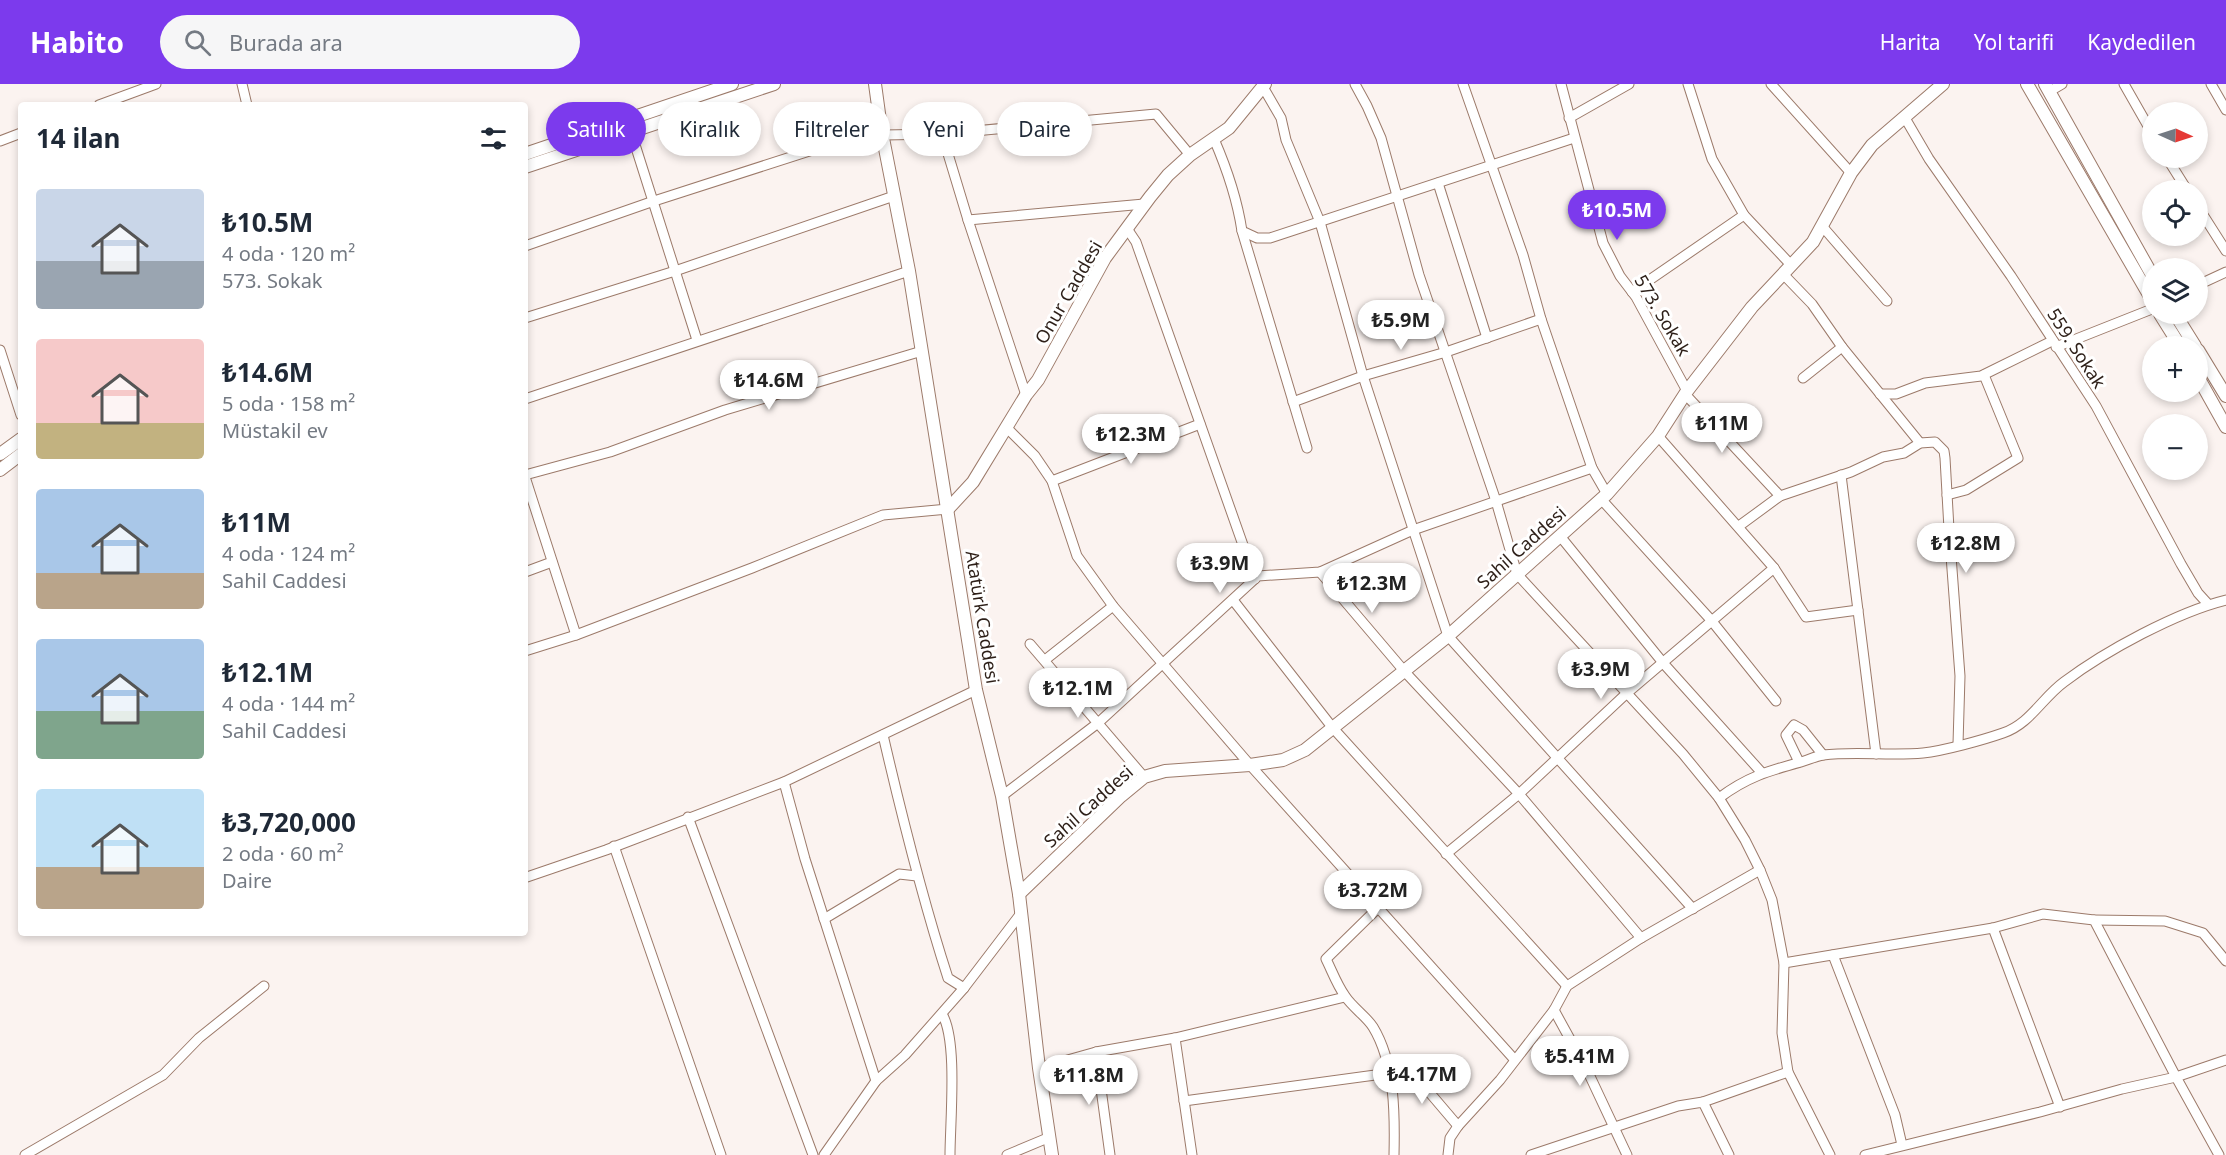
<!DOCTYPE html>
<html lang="tr">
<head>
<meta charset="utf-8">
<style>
  :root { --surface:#fff; --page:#f6f6f7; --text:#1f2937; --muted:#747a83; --accent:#7c3aed }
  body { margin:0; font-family:"Noto Sans",sans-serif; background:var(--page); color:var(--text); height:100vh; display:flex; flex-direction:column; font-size:22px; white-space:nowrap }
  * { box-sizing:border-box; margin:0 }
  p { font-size:20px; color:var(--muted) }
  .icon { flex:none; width:33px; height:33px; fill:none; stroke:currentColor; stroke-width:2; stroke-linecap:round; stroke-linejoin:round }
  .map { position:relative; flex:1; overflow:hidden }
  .side { position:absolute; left:18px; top:18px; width:510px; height:834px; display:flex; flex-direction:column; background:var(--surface); border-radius:6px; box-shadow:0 3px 9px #0003 }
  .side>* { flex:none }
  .top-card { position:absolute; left:546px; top:18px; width:570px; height:54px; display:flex; gap:12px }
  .needle { width:39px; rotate:93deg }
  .buttons { position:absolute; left:2142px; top:18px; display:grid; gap:12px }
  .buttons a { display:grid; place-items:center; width:66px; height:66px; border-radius:50%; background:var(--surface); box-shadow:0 3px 9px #0003; font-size:30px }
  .price { position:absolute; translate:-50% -51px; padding:0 14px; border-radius:21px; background:#fff; color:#222; font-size:20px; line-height:39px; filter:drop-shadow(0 2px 3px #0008) }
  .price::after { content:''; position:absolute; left:50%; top:36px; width:18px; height:14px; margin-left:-9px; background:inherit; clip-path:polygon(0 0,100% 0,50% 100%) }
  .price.active { background:var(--accent); color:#fff }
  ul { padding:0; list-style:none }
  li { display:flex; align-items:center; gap:18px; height:150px; padding:0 18px }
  li span { display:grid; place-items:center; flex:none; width:168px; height:120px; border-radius:6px; color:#555 }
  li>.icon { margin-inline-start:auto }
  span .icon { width:72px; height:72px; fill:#fffc; stroke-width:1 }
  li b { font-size:26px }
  h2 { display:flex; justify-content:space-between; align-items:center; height:72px; padding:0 18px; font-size:26px }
  .pill { padding:0 21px; border-radius:27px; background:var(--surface); box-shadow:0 3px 9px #0003; font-size:21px; line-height:54px }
  .pill.active { background:var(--accent); color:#fff }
  header { display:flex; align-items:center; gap:36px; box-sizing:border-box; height:84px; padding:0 30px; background:var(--accent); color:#fff }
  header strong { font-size:28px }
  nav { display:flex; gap:33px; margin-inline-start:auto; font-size:21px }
  .search { width:420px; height:54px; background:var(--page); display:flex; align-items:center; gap:15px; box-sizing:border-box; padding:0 21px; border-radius:33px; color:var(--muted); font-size:22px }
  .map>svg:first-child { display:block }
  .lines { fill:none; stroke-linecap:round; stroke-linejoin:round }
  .street-casing { stroke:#9c7a6a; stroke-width:11 }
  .secondary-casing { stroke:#9c7a6a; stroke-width:14 }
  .street { stroke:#fff; stroke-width:9 }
  .secondary { stroke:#fff; stroke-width:12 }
  .labels { text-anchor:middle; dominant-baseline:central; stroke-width:6; stroke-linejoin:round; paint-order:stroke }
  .street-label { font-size:18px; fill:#2d1f18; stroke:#fff }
</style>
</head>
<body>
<header>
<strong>Habito</strong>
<div class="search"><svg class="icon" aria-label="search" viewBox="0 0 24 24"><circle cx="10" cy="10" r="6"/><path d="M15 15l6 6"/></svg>Burada ara</div>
<nav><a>Harita</a><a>Yol tarifi</a><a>Kaydedilen</a></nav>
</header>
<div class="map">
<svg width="2226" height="1071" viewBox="0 0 2226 1071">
  <rect width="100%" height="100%" fill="#fbf3f0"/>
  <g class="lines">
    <!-- street casing -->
    <g class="street-casing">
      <g id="street">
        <path d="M 242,0 L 247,21"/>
        <path d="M 1355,0 L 1367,22 L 1381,54 L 1419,191 L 1496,417 L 1517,490 L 1683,670 L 1719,714 L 1745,756 L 1760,786 L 1772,816 L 1784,879 L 1782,949 L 1788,988 L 1830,1071"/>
        <path d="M 1463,0 L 1523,171 L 1541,235 L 1592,384 L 1607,410"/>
        <path d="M 1561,0 L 1603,159 L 1620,192 L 1636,213 L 1687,307"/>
        <path d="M 1688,0 L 1712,75 L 1744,131 L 1792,182"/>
        <path d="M 1771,0 L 1851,89"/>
        <path d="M 2124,0 L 2152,49"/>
        <path d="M 2211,0 L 2226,26"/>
        <path d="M 1263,3 L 1281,34 L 1286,56 L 1320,138 L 1363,292 L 1448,552 L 1693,825"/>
        <path d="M 2050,7 L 2062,0"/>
        <path d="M 99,21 L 156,0"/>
        <path d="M 1569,34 L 1629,0"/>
        <path d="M 1905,34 L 1929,75 L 2011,192 L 2096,322 L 2181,480 L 2198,509 L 2208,520"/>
        <path d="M 631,48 L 697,256"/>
        <path d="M 942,50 L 968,136 L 1026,311"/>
        <path d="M 883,51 L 942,50 L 1156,30 L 1190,71"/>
        <path d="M 1214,55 C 1227,85 1237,114 1242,147 L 1257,154 L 1270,154 L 1574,54"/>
        <path d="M 0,57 L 21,49"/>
        <path d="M 2167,74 L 2187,106"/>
        <path d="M 1438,99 L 1487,254"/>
        <path d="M 2198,123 L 2226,167"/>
        <path d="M 968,136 L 1144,120"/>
        <path d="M 1822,142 L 1887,217"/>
        <path d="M 1128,146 L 1136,158 L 1255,495"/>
        <path d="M 1242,147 L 1307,364"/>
        <path d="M 525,162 L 651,118 L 881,44"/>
        <path d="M 1784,191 L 1812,220 L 1842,263 L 1920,359"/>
        <path d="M 2198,201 L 2226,188"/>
        <path d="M 1632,208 L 1744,131"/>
        <path d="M 525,234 L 675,187 L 894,112"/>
        <path d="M 2056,263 L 2152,225"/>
        <path d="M 0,266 L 21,331"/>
        <path d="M 1803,294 L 1842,263"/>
        <path d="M 1685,310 L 1780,412"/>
        <path d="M 1880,310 L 1896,310 L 1925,299 L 1981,292 L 2052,257"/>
        <path d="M 525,315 L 909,187"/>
        <path d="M 1293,318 L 1363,292 L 1446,268 L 1541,235"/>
        <path d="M 1007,344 L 1035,372 L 1052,397 L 1077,472 L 1113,522 L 1250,681 L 1514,975"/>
        <path d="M 1658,352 L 1774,484 L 1806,533 L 1858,526"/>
        <path d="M 525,391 L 610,368 L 725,326 L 922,267"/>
        <path d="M 1841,391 L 1876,670"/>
        <path d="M 525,393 L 576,551"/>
        <path d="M 1052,397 L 1200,340"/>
        <path d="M 1947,411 L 1966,406 L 2018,374 L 1984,291"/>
        <path d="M 1601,415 L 1711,536 L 1776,617"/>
        <path d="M 1739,442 L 1780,412 L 1851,388 L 1883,373 L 1904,369 L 1920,359 L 1935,358 L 1944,367 L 1945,374 L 1949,445 L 1960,592 L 1958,660"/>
        <path d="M 1560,452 L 1664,580 L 1762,689"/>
        <path d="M 525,488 L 552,478"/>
        <path d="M 1320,488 L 1405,588 L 1519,710 L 1641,854"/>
        <path d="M 1233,516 L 1332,643 L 1567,902"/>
        <path d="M 1030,560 L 1144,693"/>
        <path d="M 525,567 L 576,551 L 752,484 L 883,431 L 948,425"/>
        <path d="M 1045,576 L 1113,522"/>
        <path d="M 883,651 C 902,733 922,814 948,894 L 964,904"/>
        <path d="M 1799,678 L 1786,651 L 1794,641 L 1803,646 L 1823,671"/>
        <path d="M 784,698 L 805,775 L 876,997"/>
        <path d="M 1002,712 L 1098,639 L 1258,492 L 1320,488 L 1413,446 L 1592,384"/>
        <path d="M 1719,714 C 1747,693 1768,687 1801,678 C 1808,676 1816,672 1823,671 C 1855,667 1890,672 1923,669 C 1943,667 1983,656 2003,649 C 2030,640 2042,614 2064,598 C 2105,567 2177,528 2226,516"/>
        <path d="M 688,733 L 813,1071"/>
        <path d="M 614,762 L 721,1071"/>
        <path d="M 1446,770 L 1519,710 L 1627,609 L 1774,484"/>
        <path d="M 527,793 L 606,766 L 784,698 L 976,606"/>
        <path d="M 1379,823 L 1326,875 C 1332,887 1337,901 1345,912 C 1353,924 1366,932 1373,943 C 1395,979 1395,1031 1394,1071"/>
        <path d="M 824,835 L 899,790 L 917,792"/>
        <path d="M 2094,836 L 2165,837 L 2203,849 L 2226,877"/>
        <path d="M 1993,844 L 2060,1023"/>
        <path d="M 1833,871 L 1895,1031 L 1902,1061"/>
        <path d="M 1784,879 L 1993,844 L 2043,830 L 2094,836 L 2176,993 L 2219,1071"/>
        <path d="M 1554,926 L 1588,988 L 1627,1071"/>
        <path d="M 942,930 C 958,956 950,1038 950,1071"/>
        <path d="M 1175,954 L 1192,1071"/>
        <path d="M 1096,968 L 1110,1071"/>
        <path d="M 1039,984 L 1096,968 L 1175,954 L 1345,913"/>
        <path d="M 1184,1017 L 1390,989 L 1406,988 L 1424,1002 L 1458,1042"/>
        <path d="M 1703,1018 L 1788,988"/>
        <path d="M 25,1071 L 163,991 L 199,954 L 264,902"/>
        <path d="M 824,1071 L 876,997 L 905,971 L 964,904 L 1022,828"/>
        <path d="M 1007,1071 L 1050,1053"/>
        <path d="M 1448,1071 L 1450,1054 L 1458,1042 L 1500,996 L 1554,926 L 1567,902 L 1641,854 L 1760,786"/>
        <path d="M 1531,1071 L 1678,1022 L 1703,1018 L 1729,1071"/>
        <path d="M 1865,1071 L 2040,1028 L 2122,1005 L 2176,993 L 2226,976"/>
      </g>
    </g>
    <!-- secondary casing -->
    <g class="secondary-casing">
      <g id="secondary">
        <path d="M 875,0 L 881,44 L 909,187 L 976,606 L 1002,712 L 1019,810 L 1039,984 L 1052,1071"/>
        <path d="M 2027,0 L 2152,216"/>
        <path d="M 2045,0 L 2152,191"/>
        <path d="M 525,70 L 732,0"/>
        <path d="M 525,83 L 774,0"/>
        <path d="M 2160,230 L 2180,262"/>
        <path d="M 2175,230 L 2195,262"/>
        <path d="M 2198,266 L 2226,312"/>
        <path d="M 2198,293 L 2226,343"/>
        <path d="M 0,370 L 21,355"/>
        <path d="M 0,386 L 21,370"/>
        <path d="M 948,425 L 973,398 L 1026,311 L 1038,296 L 1105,174 L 1150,113 L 1168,91 L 1190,71 L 1229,44 L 1265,0"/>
        <path d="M 1019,810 L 1121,712 L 1144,693 L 1165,687 L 1250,681 L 1283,676 L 1305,666 L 1448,552 L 1607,410 L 1658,352 L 1687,307 L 1752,223 L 1813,158 L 1851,89 L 1872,61 L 1943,0"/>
      </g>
    </g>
    <!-- street -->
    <use href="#street" class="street"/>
    <!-- secondary -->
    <use href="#secondary" class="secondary"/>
  </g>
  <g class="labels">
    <!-- street labels -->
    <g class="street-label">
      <text transform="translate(1068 208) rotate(-60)">Onur Caddesi</text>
      <text transform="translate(1663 231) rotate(59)">573. Sokak</text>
      <text transform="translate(2077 264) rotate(57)">559. Sokak</text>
      <text transform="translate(1521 463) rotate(-42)">Sahil Caddesi</text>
      <text transform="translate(983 533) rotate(81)">Atatürk Caddesi</text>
      <text transform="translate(1088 722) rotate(-42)">Sahil Caddesi</text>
    </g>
  </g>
</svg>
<div class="buttons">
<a><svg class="needle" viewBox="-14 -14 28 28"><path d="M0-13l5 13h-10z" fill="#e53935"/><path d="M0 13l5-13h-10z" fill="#747a83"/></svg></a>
<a><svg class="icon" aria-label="locate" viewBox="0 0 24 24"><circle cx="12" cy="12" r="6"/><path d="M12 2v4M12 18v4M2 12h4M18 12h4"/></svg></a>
<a><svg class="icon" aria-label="layers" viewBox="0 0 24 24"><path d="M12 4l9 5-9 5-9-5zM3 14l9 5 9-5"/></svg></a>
<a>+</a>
<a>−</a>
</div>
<b class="price active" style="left:1617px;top:157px">₺10.5M</b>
<b class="price" style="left:1401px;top:267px">₺5.9M</b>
<b class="price" style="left:769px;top:327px">₺14.6M</b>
<b class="price" style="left:1722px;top:370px">₺11M</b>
<b class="price" style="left:1131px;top:381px">₺12.3M</b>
<b class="price" style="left:1966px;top:490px">₺12.8M</b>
<b class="price" style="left:1220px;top:510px">₺3.9M</b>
<b class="price" style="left:1372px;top:530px">₺12.3M</b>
<b class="price" style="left:1601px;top:616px">₺3.9M</b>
<b class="price" style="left:1078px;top:635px">₺12.1M</b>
<b class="price" style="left:1373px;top:837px">₺3.72M</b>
<b class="price" style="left:1580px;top:1003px">₺5.41M</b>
<b class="price" style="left:1422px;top:1021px">₺4.17M</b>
<b class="price" style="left:1089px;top:1022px">₺11.8M</b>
<div class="top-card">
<a class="pill active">Satılık</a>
<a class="pill">Kiralık</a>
<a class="pill">Filtreler</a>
<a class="pill">Yeni</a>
<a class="pill">Daire</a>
</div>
<section class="side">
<h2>14 ilan<svg class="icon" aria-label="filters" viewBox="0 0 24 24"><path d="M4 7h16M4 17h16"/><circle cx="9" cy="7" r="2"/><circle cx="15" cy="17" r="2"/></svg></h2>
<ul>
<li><span style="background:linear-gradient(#c9d6e8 60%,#9aa5b1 0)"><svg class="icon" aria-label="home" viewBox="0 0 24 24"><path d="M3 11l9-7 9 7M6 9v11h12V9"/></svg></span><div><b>₺10.5M</b><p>4 oda · 120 m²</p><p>573. Sokak</p></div></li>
<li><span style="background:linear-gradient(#f6c9c9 70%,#c2b280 0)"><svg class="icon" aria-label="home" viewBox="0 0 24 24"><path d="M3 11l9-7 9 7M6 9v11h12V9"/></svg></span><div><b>₺14.6M</b><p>5 oda · 158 m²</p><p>Müstakil ev</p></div></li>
<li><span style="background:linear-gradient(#a9c7e8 70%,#b9a48a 0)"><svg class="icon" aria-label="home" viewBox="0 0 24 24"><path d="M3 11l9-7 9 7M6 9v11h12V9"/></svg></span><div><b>₺11M</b><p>4 oda · 124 m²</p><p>Sahil Caddesi</p></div></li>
<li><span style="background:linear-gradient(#a9c7e8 60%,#7fa58c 0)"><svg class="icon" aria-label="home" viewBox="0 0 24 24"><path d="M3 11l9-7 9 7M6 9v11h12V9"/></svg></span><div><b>₺12.1M</b><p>4 oda · 144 m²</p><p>Sahil Caddesi</p></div></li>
<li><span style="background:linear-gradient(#bfe0f5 65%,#b9a48a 0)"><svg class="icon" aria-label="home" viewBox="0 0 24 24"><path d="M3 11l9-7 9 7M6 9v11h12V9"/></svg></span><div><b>₺3,720,000</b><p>2 oda · 60 m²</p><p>Daire</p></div></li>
</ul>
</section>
</div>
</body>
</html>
